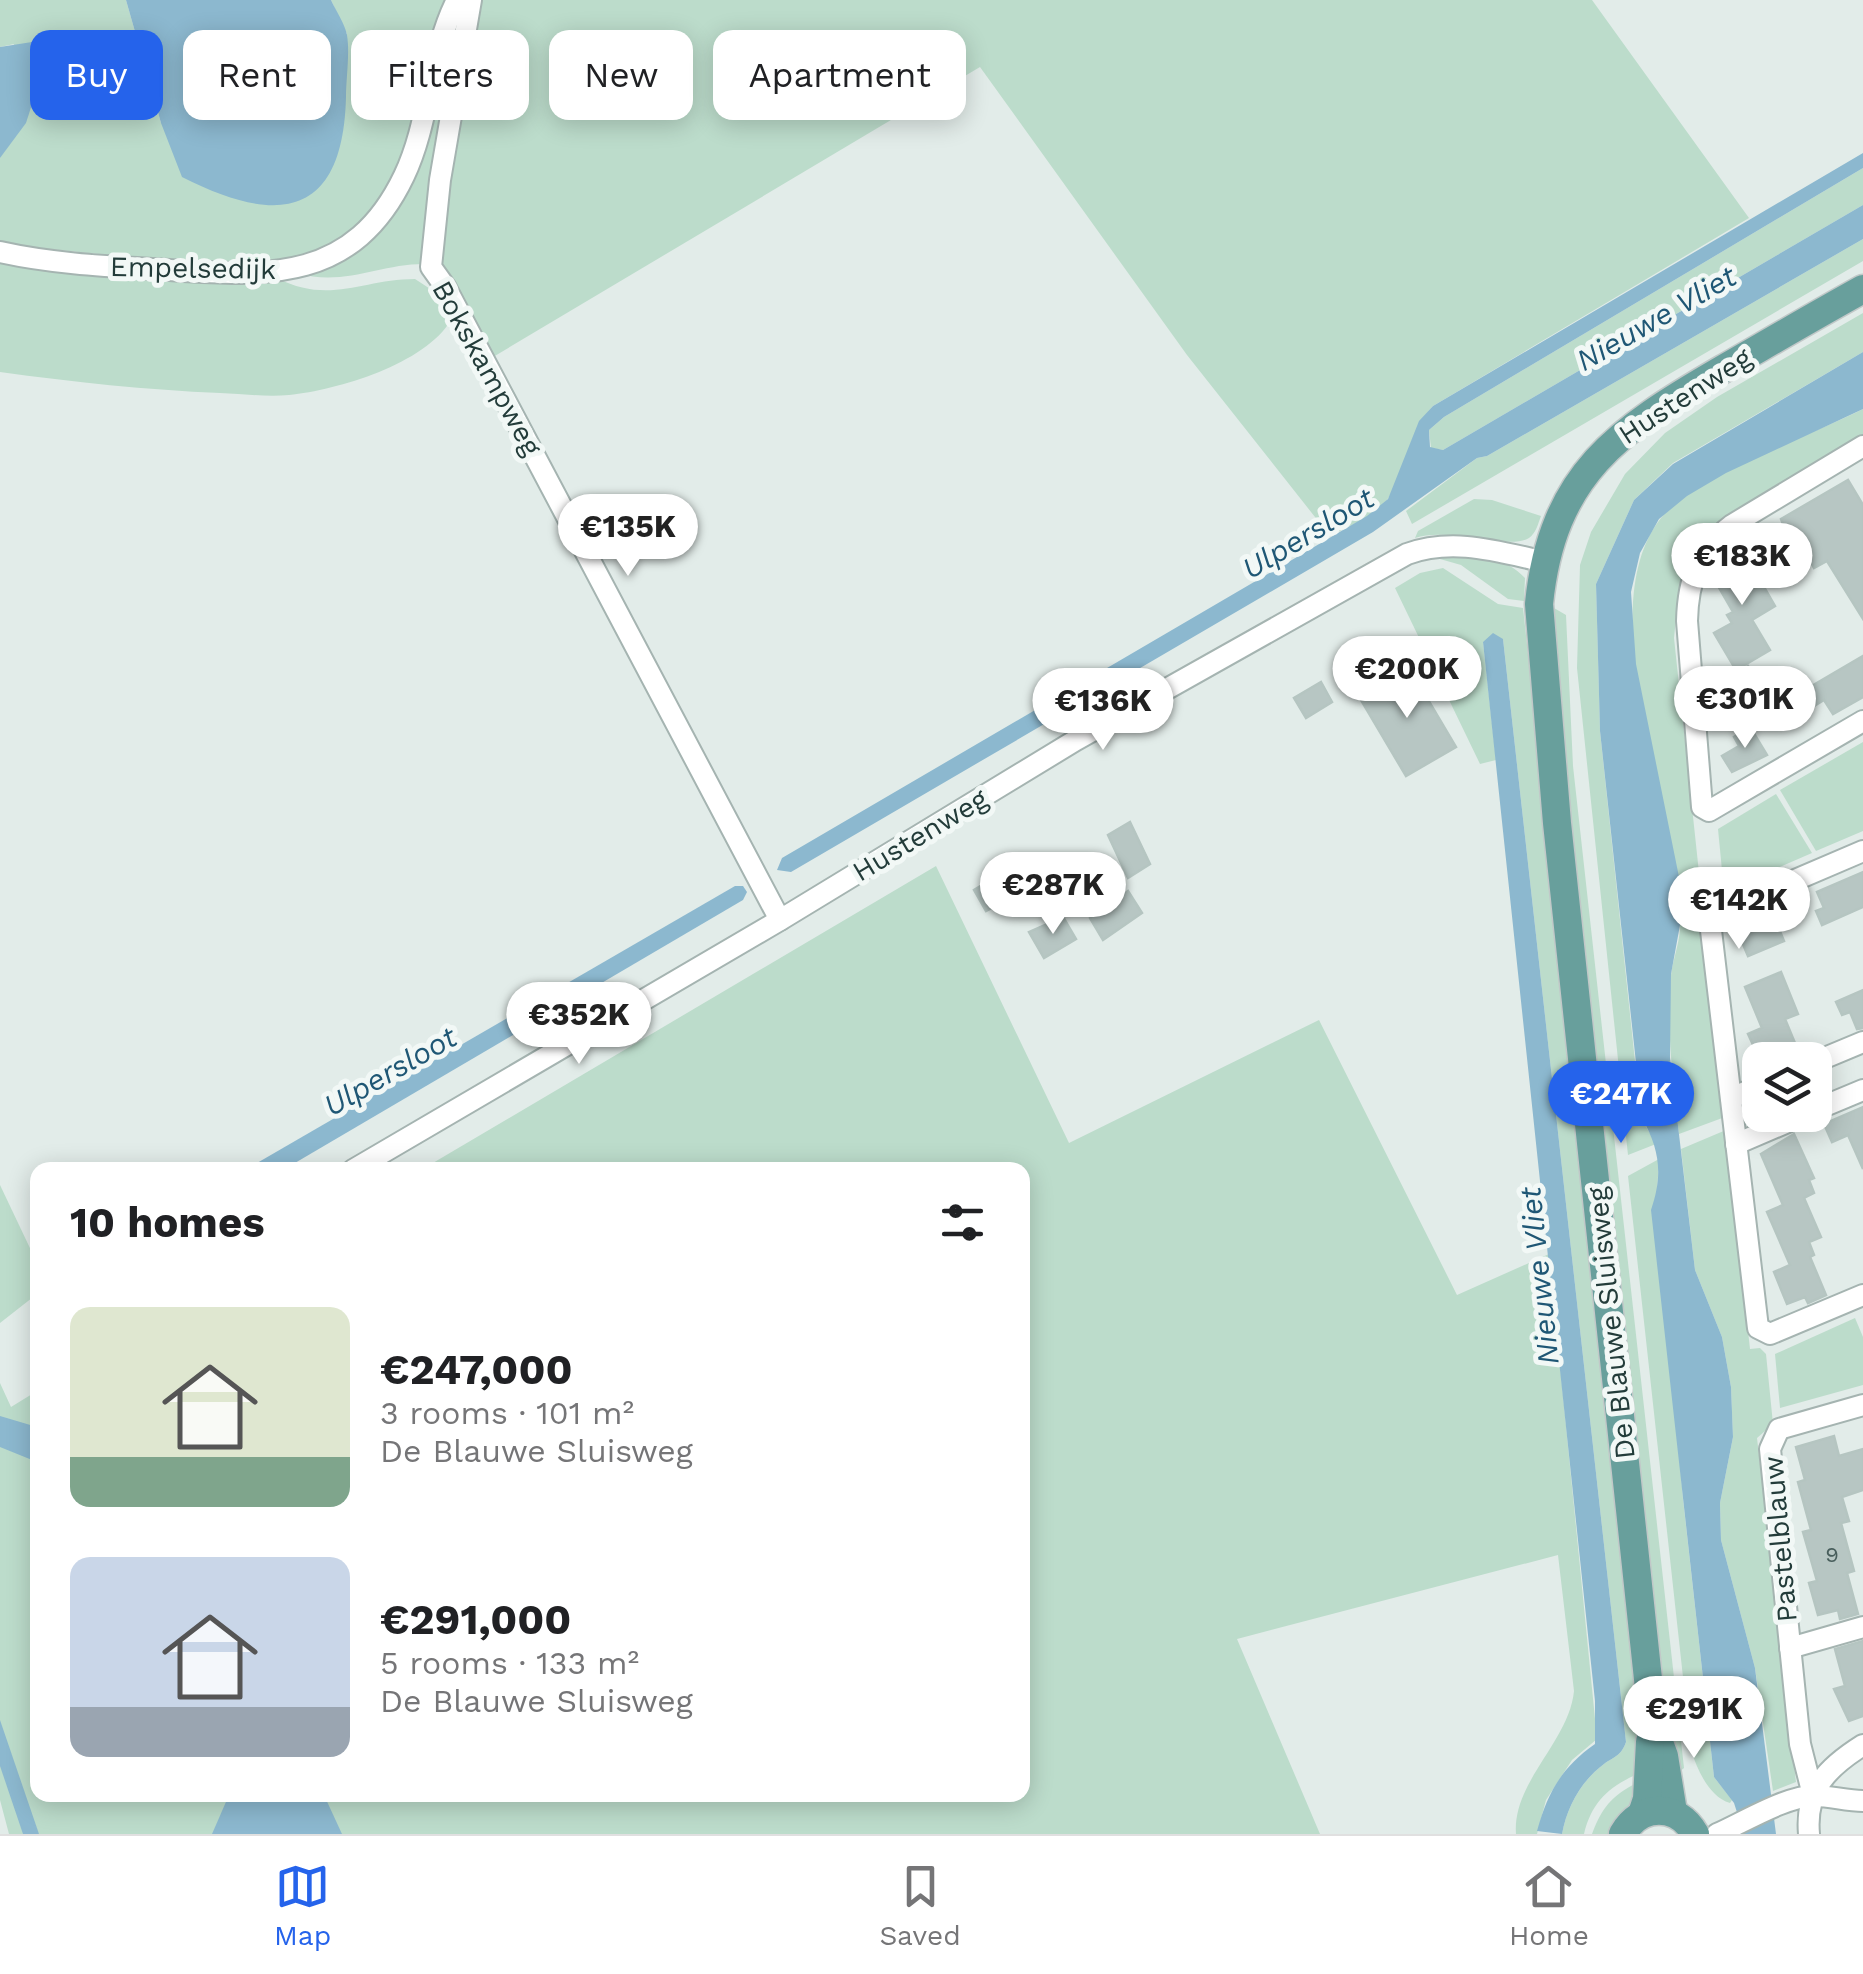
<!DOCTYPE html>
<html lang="en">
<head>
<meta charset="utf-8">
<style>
  :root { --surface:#fff; --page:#f2f2f2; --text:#202124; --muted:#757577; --line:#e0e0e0; --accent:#2563eb }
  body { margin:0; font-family:"Work Sans",sans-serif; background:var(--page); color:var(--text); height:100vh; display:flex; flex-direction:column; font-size:38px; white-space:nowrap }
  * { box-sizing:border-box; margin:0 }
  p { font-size:32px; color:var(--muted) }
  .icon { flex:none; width:55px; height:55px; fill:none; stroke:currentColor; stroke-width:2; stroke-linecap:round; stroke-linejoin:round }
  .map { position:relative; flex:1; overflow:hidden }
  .details { position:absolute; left:30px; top:1162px; width:1000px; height:640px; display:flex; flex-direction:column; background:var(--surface); border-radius:20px; box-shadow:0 5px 25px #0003 }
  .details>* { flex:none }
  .guide { position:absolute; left:30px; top:30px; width:1000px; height:90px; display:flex; gap:20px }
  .buttons { position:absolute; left:1742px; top:1042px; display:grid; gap:20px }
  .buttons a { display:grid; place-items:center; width:90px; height:90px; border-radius:20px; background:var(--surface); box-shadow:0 5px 25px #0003; font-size:50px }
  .price { position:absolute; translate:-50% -85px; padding:0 22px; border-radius:35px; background:#fff; color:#222; font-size:32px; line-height:65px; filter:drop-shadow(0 2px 5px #0008) }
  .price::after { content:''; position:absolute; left:50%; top:60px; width:30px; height:22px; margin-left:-15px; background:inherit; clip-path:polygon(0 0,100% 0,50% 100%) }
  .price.on { background:var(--accent); color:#fff }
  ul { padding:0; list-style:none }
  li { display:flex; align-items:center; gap:30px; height:250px; padding:0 40px }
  li span { display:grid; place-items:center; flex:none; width:280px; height:200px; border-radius:20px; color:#555 }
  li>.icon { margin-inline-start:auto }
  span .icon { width:120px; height:120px; fill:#fffc; stroke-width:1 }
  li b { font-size:42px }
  h2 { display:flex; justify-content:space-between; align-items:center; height:120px; padding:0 40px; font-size:42px }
  .tag { padding:0 35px; border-radius:20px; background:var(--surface); box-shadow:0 5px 25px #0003; font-size:35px; line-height:90px }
  .tag.on { background:var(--accent); color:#fff }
  .dock { display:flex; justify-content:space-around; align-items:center; height:140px; border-top:2px solid var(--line); background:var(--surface); font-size:28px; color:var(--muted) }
  .dock a { display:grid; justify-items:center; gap:5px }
  .dock .on { color:var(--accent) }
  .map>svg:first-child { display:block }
  .green { fill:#bcdccb }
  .water { fill:#8cb8cf }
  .building { fill:#b7c6c3; stroke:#b5c5c1; stroke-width:2.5 }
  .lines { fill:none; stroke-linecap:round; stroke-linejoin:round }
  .minor-casing { stroke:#a5b4b1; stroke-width:24 }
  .major-casing { stroke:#c1c8c8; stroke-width:31 }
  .minor { stroke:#fff; stroke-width:20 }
  .major { stroke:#689f9c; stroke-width:28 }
  .labels { text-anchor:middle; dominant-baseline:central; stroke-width:10; stroke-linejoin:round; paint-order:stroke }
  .number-label { font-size:22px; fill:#485e5c }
  .street-label { font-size:28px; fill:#233c3a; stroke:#f2f8f6 }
  .water-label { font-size:30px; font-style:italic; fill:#1f5775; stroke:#f2f8f6 }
</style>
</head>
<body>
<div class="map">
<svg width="1863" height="1834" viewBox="0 0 1863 1834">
  <rect width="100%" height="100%" fill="#e2ece9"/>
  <!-- green -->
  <g class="green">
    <path d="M 0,0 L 126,0 L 161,123 L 347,34 L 331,0 L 451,0 L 408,147 L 385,193 L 357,227 L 318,253 L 246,269 L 0,244 L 0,158 L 14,44 L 0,47 Z"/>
    <path d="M 481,0 L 1592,0 L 1749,218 L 1433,406 C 1408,432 1407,467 1389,497 C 1378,515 1349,526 1330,536 L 1187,355 L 980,67 L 488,360 L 440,261 L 440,231 Z"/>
    <path d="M 462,8 L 424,264 C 379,264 343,287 297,273 L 341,256 L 421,147 Z"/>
    <path d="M 1863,168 L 1863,205 L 1443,450 L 1431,448 L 1429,430 L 1444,417 Z"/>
    <path d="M 1863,239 L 1863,261 L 1412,524 L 1406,511 L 1477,458 L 1487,456 Z"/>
    <path d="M 0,256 L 277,278 C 329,305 363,279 415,279 L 438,294 L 451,320 C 425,364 338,390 289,395 C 267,397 243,394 220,393 C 147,390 73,382 0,372 Z"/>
    <path d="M 1863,313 L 1863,352 L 1673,463 L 1634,500 L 1596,584 L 1600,731 L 1641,1118 L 1656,1144 L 1628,1155 L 1577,668 L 1580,565 L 1591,532 L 1625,474 L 1665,433 L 1717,397 Z"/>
    <path d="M 1863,409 L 1863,435 L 1727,516 C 1689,548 1679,590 1674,638 L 1725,1117 L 1679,1134 C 1673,1081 1666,1028 1671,975 C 1673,958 1681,940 1680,923 C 1674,815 1592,613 1658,522 C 1688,478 1812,435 1863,409 Z"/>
    <path d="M 1474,499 L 1492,500 L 1541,516 C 1538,524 1536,533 1529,538 C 1508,551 1449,526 1415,538 L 1418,531 Z"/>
    <path d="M 1448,552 C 1475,557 1505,556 1525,578 L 1524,601 L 1508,599 L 1461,565 L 1426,555 Z"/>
    <path d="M 1443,568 L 1498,604 L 1523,608 L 1638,1673 L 1643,1772 C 1612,1784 1592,1800 1584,1834 L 1562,1834 C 1567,1807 1581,1781 1604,1764 C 1615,1756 1621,1756 1626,1742 L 1503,639 L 1483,642 L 1496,760 L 1480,764 L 1395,588 L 1420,573 Z"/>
    <path d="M 1554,608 L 1566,615 L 1573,766 L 1684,1768 L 1678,1773 L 1671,1771 L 1565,800 Z"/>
    <path d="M 1863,742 L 1863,831 L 1816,851 L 1780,790 Z"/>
    <path d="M 1776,794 L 1812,853 L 1724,891 L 1718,829 Z"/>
    <path d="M 936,866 L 1069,1143 L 1319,1020 L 1457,1295 L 1549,1254 L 1597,1739 L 1572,1760 L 1546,1800 L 1537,1834 L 1516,1834 C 1512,1782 1569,1742 1574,1691 L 1558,1555 L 1237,1639 L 1320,1834 L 9,1834 L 0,1800 L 0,1383 L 11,1407 L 37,1391 L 38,1795 L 1022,1795 L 1022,1170 L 421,1170 Z"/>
    <path d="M 1726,1130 L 1750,1349 L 1760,1348 L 1766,1354 L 1773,1424 L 1757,1438 L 1796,1782 L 1773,1791 L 1755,1668 L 1721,1540 L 1720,1503 L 1733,1437 L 1731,1387 L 1722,1337 L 1695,1270 L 1681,1149 Z"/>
    <path d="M 1659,1159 L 1657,1193 L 1683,1499 L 1714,1777 L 1732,1800 L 1730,1803 C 1709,1797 1697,1769 1691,1750 L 1628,1176 Z"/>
    <path d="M 0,1185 L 38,1265 L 37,1294 L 0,1323 Z"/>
    <path d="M 1855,1318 L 1863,1337 L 1863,1385 L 1780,1408 L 1775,1354 Z"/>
    <path d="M 1643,1780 L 1642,1789 L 1613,1834 L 1592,1834 C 1603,1804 1615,1793 1643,1780 Z"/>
  </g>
  <!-- water -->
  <g class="water">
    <path d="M 126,0 L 331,0 C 336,11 345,24 347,35 C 350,54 346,78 346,97 C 343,218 278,226 182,177 L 161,123 Z"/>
    <path d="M 32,42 L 39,82 L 26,123 L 0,158 L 0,47 Z"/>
    <path d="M 1863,153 L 1863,168 L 1444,417 L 1429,430 L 1430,447 L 1443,450 L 1863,205 L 1863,239 L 1487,456 L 1477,458 L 1373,532 L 791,872 L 777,870 L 782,858 L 1367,516 L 1388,499 L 1419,421 L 1433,406 Z"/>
    <path d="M 1863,352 L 1863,409 L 1726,473 L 1687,496 L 1659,519 L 1640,553 L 1631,592 L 1636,664 L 1679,877 L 1680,925 L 1671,974 L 1670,1058 L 1695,1270 L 1722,1337 L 1731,1387 L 1733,1437 L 1720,1503 L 1721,1540 L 1755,1668 L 1776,1834 L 1744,1834 L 1734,1803 L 1714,1777 L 1651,1210 C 1663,1175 1660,1150 1642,1118 L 1600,731 L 1596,584 L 1634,500 L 1673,464 Z"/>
    <path d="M 1493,633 L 1503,639 L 1626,1742 C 1621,1756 1615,1756 1604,1764 C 1581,1781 1567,1807 1562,1834 L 1537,1831 C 1548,1792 1561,1768 1595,1744 L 1595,1701 L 1483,642 Z"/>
    <path d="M 735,886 L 743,886 L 747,892 L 743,900 L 283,1170 L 245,1170 Z"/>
    <path d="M 0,1416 L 37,1427 L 37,1462 L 0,1447 Z"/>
    <path d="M 0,1720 L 39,1834 L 23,1834 L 0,1766 Z"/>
    <path d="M 229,1795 L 324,1795 L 342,1834 L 212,1834 Z"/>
  </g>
  <!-- building -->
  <g class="building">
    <path d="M 1848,480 L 1863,505 L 1863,619 L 1827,561 L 1814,568 L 1803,547 L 1794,552 L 1781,519 Z"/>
    <path d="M 1740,545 L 1775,606 L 1752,620 L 1770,650 L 1736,670 L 1714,633 L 1732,623 L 1727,615 L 1733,612 L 1710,572 L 1726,563 L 1722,556 Z"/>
    <path d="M 1863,656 L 1863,697 L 1833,714 L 1824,700 L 1814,706 L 1805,690 Z"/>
    <path d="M 1408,666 L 1456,747 L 1406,776 L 1358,695 Z"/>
    <path d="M 1748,666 L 1774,711 L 1740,730 L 1718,693 L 1736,683 L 1731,676 Z"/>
    <path d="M 1321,682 L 1332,702 L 1306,718 L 1294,698 Z"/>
    <path d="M 1750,727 L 1767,755 L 1732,772 L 1722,756 L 1739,746 L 1734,737 Z"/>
    <path d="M 1130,822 L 1150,864 L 1128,878 L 1108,835 Z"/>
    <path d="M 1009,869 L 1022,891 L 986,911 L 974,890 Z"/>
    <path d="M 1863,872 L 1863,907 L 1822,925 L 1816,911 L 1824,908 L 1817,892 Z"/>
    <path d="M 1128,891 L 1142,913 L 1103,940 L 1090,918 Z"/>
    <path d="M 1770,907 L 1784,941 L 1748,956 L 1737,930 L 1754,922 L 1751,915 Z"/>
    <path d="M 1063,917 L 1076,939 L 1044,958 L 1029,932 Z"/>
    <path d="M 1781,972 L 1798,1014 L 1785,1019 L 1802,1060 L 1760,1060 L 1748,1034 L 1762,1028 L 1745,987 Z"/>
    <path d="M 1863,990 L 1863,1028 L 1857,1029 L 1850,1012 L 1842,1015 L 1836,1002 Z"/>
    <path d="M 1863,1107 L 1863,1169 L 1848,1135 L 1832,1142 L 1824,1124 Z"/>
    <path d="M 1794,1134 L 1814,1178 L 1809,1180 L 1814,1193 L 1804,1198 L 1821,1237 L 1809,1242 L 1814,1255 L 1810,1257 L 1826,1295 L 1808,1303 L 1805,1297 L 1787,1304 L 1774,1272 L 1790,1265 L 1767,1212 L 1783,1205 L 1761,1154 Z"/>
    <path d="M 1834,1436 L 1839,1456 L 1863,1449 L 1863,1490 L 1842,1497 L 1849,1521 L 1841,1523 L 1854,1571 L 1847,1573 L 1858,1614 L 1840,1619 L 1838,1610 L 1818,1615 L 1809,1583 L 1817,1581 L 1803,1532 L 1811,1530 L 1798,1482 L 1805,1480 L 1796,1447 Z"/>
    <path d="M 1863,1641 L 1863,1716 L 1849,1721 L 1834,1689 L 1845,1686 L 1835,1649 Z"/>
  </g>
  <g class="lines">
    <!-- minor casing -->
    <g class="minor-casing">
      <g id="minor">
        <path d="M 471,0 L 440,180 L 431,267 L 446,288 L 780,920"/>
        <path d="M 0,252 C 49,263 102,266 152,269 C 257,275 350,289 404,176 C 430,122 430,52 457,0"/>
        <path d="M 1863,446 L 1732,525 C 1698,551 1688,580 1687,621 L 1702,807 L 1709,811 L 1863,721"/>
        <path d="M 1863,851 L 1723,911 L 1710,922 L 1758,1328 L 1770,1334 L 1863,1295"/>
        <path d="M 1815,1062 L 1863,1042"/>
        <path d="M 1731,1098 L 1760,1086"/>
        <path d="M 1815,1110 L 1863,1090"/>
        <path d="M 1736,1144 L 1804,1115"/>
        <path d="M 353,1170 L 780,920 L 1076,740 L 1407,554 C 1454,537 1499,552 1546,562"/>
        <path d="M 1790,1648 L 1863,1627"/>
        <path d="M 1813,1795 L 1800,1744 L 1770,1449 L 1779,1429 L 1863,1405"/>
        <path d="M 1717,1834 C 1742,1823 1788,1795 1815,1796 C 1831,1796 1846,1801 1863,1801"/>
        <path d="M 1809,1834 C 1805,1789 1828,1767 1863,1745"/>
      </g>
    </g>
    <!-- major casing -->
    <g class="major-casing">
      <g id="major">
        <path d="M 1673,1812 L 1664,1756 L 1653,1726 L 1557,823 L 1539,604 C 1552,474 1618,430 1723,369 C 1770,342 1816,315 1863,289"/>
        <path d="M 1642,1814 L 1647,1799 L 1650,1742"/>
        <path d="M 1623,1834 C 1640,1803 1678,1803 1695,1834"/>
      </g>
    </g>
    <!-- minor -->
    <use href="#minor" class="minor"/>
    <!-- major -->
    <use href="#major" class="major"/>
  </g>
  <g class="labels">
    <!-- number labels -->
    <g class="number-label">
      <text x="1832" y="1554">9</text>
    </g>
    <!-- street labels -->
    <g class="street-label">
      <text transform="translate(193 268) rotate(1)">Empelsedijk</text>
      <text transform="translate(487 368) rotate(61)">Bokskampweg</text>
      <text transform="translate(1685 396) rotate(-33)">Hustenweg</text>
      <text transform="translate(920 835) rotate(-31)">Hustenweg</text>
      <text transform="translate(1611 1323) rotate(-96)">De Blauwe Sluisweg</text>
      <text transform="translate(1780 1539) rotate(-95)">Pastelblauw</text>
    </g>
    <!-- water labels -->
    <g class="water-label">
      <text transform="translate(1656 318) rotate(-30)">Nieuwe Vliet</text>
      <text transform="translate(1308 533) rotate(-31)">Ulpersloot</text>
      <text transform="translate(390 1071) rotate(-30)">Ulpersloot</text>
      <text transform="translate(1539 1276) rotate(-96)">Nieuwe Vliet</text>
    </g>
  </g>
</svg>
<div class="buttons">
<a><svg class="icon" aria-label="layers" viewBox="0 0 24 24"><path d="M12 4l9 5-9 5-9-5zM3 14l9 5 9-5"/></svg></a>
</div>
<b class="price" style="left:628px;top:579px">€135K</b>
<b class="price" style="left:1742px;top:608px">€183K</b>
<b class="price" style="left:1407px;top:721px">€200K</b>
<b class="price" style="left:1745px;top:751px">€301K</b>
<b class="price" style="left:1103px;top:753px">€136K</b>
<b class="price" style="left:1053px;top:937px">€287K</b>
<b class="price" style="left:1739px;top:952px">€142K</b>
<b class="price" style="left:579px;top:1067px">€352K</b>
<b class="price on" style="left:1621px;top:1146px">€247K</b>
<b class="price" style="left:1694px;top:1761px">€291K</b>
<div class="guide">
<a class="tag on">Buy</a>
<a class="tag">Rent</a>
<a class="tag">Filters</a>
<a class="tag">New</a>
<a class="tag">Apartment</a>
</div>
<section class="details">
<h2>10 homes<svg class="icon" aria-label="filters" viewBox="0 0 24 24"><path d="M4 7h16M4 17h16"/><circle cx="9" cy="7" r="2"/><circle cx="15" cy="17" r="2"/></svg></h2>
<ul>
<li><span style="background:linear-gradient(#dfe7d0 75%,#7fa58c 0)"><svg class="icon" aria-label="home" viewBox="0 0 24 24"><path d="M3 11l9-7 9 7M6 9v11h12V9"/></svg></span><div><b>€247,000</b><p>3 rooms · 101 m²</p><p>De Blauwe Sluisweg</p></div></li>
<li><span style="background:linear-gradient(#c9d6e8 75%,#9aa5b1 0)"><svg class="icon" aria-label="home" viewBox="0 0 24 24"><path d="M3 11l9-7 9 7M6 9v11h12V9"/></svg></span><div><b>€291,000</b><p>5 rooms · 133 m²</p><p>De Blauwe Sluisweg</p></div></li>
</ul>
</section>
</div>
<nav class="dock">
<a class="on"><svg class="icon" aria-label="map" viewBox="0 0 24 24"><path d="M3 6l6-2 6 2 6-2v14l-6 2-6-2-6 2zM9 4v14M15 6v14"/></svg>Map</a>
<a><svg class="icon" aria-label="saved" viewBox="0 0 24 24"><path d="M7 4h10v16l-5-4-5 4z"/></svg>Saved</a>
<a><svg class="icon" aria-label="home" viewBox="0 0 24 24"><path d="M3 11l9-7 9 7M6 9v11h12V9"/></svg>Home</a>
</nav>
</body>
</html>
